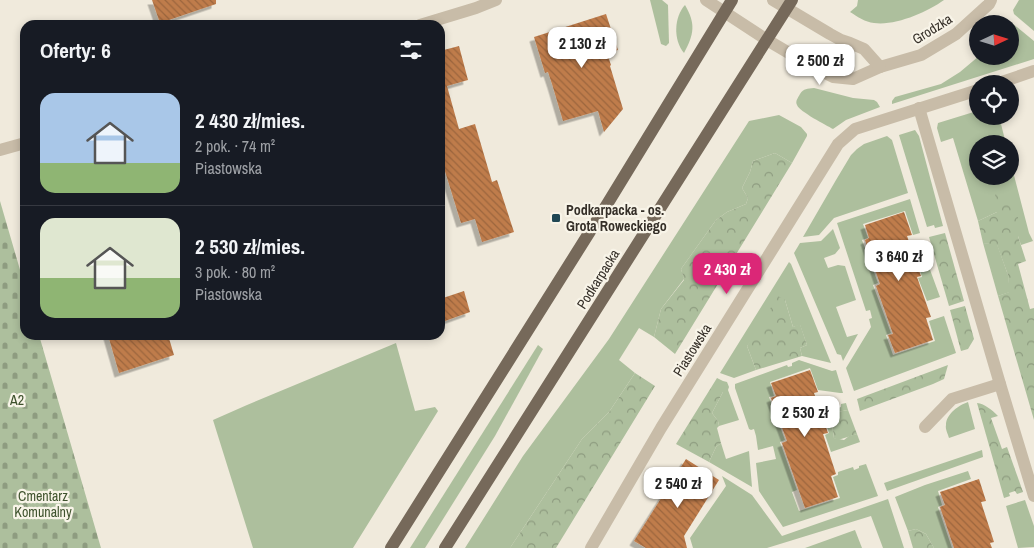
<!DOCTYPE html>
<html lang="pl">
<head>
<meta charset="utf-8">
<style>
  :root { --surface:#171b24; --page:#242831; --text:#f1f3f6; --muted:#9ea1a6; --line:#363941; --accent:#db2777 }
  body { margin:0; font-family:"Archivo Narrow",sans-serif; background:var(--page); color:var(--text); height:100vh; display:flex; flex-direction:column; font-size:19px; white-space:nowrap }
  * { box-sizing:border-box; margin:0 }
  p { font-size:16px; color:var(--muted) }
  .icon { flex:none; width:28px; height:28px; fill:none; stroke:currentColor; stroke-width:2; stroke-linecap:round; stroke-linejoin:round }
  .map { position:relative; flex:1; overflow:hidden }
  .details { position:absolute; left:20px; top:20px; width:425px; height:320px; display:flex; flex-direction:column; background:var(--surface); border-radius:15px; box-shadow:0 2px 8px #0003 }
  .details>* { flex:none }
  .needle { width:32px; rotate:86deg }
  .buttons { position:absolute; left:969px; top:15px; display:grid; gap:10px }
  .buttons a { display:grid; place-items:center; width:50px; height:50px; border-radius:50%; background:var(--surface); box-shadow:0 2px 8px #0003; font-size:25px }
  .price { position:absolute; translate:-50% -42px; padding:0 11px; border-radius:10px; background:#fff; color:#222; font-size:16px; line-height:32px; filter:drop-shadow(0 1px 2px #0008) }
  .price::after { content:''; position:absolute; left:50%; top:30px; width:15px; height:11px; margin-left:-8px; background:inherit; clip-path:polygon(0 0,100% 0,50% 100%) }
  .price.current { background:var(--accent); color:#fff }
  ul { padding:0; list-style:none }
  li { display:flex; align-items:center; gap:15px; height:125px; padding:0 20px }
  li+li { border-top:1px solid var(--line) }
  li span { display:grid; place-items:center; flex:none; width:140px; height:100px; border-radius:15px; color:#555 }
  li>.icon { margin-inline-start:auto }
  span .icon { width:60px; height:60px; fill:#fffc; stroke-width:1 }
  li b { font-size:21px }
  h2 { display:flex; justify-content:space-between; align-items:center; height:60px; padding:0 20px; font-size:21px }
  .map>svg:first-child { display:block }
  .grass { fill:#adbf9d }
  .forest { fill:url(#forest-crowns) }
  .cemetery { fill:url(#cemetery-stones) }
  .building { fill:url(#building-back-hatch); filter:url(#shadow) }
  .lines { fill:none; stroke-linecap:round; stroke-linejoin:round }
  .minor { stroke:#c8bca8; stroke-width:12 }
  .major { stroke:#76695a; stroke-width:12 }
  .poi-dot { fill:#204754; stroke:#f8f4e8; stroke-width:2 }
  .labels { text-anchor:middle; dominant-baseline:central; stroke-width:4.5; stroke-linejoin:round; paint-order:stroke }
  .street-label { font-size:14px; fill:#352f28; stroke:#f8f4e8 }
  .poi-label { font-size:14px; font-weight:bold; fill:#352f28; stroke:#f8f4e8; text-anchor:start }
  .park-label { font-size:14px; fill:#3e522d; stroke:#f8f4e8 }
</style>
</head>
<body>
<div class="map">
<svg width="1034" height="548" viewBox="0 0 1034 548">
  <defs>
    <pattern id="forest-crowns" width="20" height="18" patternUnits="userSpaceOnUse" patternTransform="scale(1.25)"><rect width="20" height="18" fill="#adbf9d"/><path d="M2 6a3 3 0 1 1 6 0M12 15a3 3 0 1 1 6 0" fill="none" stroke="#8e9c80"/></pattern>
    <pattern id="cemetery-stones" width="16" height="16" patternUnits="userSpaceOnUse" patternTransform="scale(1.25)"><rect width="16" height="16" fill="#adbf9d"/><path d="M2 7V4a2 2 0 0 1 4 0v3zM10 15v-3a2 2 0 0 1 4 0v3z" fill="#8e9c80"/></pattern>
    <pattern id="building-back-hatch" width="6" height="6" patternUnits="userSpaceOnUse" patternTransform="scale(1.25)"><rect width="6" height="6" fill="#bf7c4b"/><path d="M-1 5l2 2M0 0l6 6M5-1l2 2" fill="none" stroke="#9c663e"/></pattern>
    <filter id="shadow"><feDropShadow dx="-4.5" dy="4.5" stdDeviation="0" flood-color="#0004"/></filter>
  </defs>
  <rect width="100%" height="100%" fill="#f0eadc"/>
  <!-- grass -->
  <g class="grass">
    <path d="M 650,0 L 662,0 L 668,5 L 669,43 L 666,46 L 661,44 Z"/>
    <path d="M 858,0 L 944,0 C 927,12 896,26 874,23 C 865,22 858,17 850,12 L 857,6 Z"/>
    <path d="M 1019,0 L 1034,0 L 1034,31 L 1014,14 L 1013,10 Z"/>
    <path d="M 685,5 C 696,24 694,34 684,53 C 673,40 674,17 685,5 Z"/>
    <path d="M 1005,23 L 1012,23 L 1034,41 L 1034,59 L 892,104 L 892,101 L 895,97 L 941,84 L 960,72 L 979,56 L 1010,56 L 1010,24 L 1004,24 Z"/>
    <path d="M 814,88 L 853,98 L 874,100 L 877,102 L 880,107 L 846,120 L 833,129 C 826,125 800,112 797,105 C 795,101 798,98 800,94 C 804,88 807,89 814,88 Z"/>
    <path d="M 977,111 L 978,116 L 999,116 L 1006,144 L 978,144 L 978,176 L 1010,176 L 1010,160 L 1029,233 L 1033,241 L 1021,245 L 1018,236 L 1018,217 L 1014,217 L 997,212 L 978,221 L 953,138 L 941,142 L 937,128 L 938,123 Z"/>
    <path d="M 779,115 L 801,127 L 807,134 L 807,136 L 792,163 L 775,153 L 753,161 L 750,172 L 742,188 L 748,198 L 746,204 L 727,212 L 716,220 L 681,269 L 684,279 L 661,309 L 654,337 L 639,328 L 619,360 L 635,373 L 609,412 L 582,439 L 510,548 L 465,548 L 523,456 L 609,339 L 749,121 Z"/>
    <path d="M 915,130 L 919,136 L 943,226 L 935,228 L 934,225 L 927,227 L 899,135 Z"/>
    <path d="M 887,136 L 892,140 L 908,193 L 834,218 L 819,235 L 803,237 L 836,180 L 851,155 L 857,149 L 864,144 Z"/>
    <path d="M 910,199 L 920,233 L 913,235 L 905,211 L 863,224 L 868,238 L 862,240 L 878,283 L 873,285 L 891,333 L 886,335 L 893,355 L 935,341 L 929,321 L 944,316 L 956,353 L 854,391 L 846,368 L 871,327 L 869,319 L 872,318 L 870,310 L 866,311 L 837,223 Z"/>
    <path d="M 833,229 L 840,248 L 835,254 L 824,258 L 828,268 L 838,265 L 845,266 L 856,300 L 836,307 L 847,337 L 858,334 L 843,361 L 841,355 L 837,354 L 794,253 L 800,243 L 821,241 Z"/>
    <path d="M 983,243 L 997,244 L 1008,275 L 1010,292 L 998,296 Z"/>
    <path d="M 925,256 L 940,297 L 927,301 L 918,278 L 922,277 L 916,259 Z"/>
    <path d="M 789,262 L 791,264 L 831,363 L 802,356 L 800,348 L 807,345 L 800,325 L 793,327 L 785,300 L 747,346 L 756,370 L 734,378 L 720,373 Z"/>
    <path d="M 396,343 L 415,411 L 435,407 L 438,411 L 353,548 L 253,548 L 213,420 L 247,405 Z"/>
    <path d="M 538,345 L 543,349 L 495,436 L 425,548 L 410,548 Z"/>
    <path d="M 799,360 L 832,371 L 836,370 L 843,393 L 840,393 L 818,390 L 810,368 L 770,382 L 774,396 L 769,397 L 785,440 L 780,442 L 797,490 L 792,492 L 799,511 L 840,498 L 833,477 L 838,475 L 838,472 L 853,467 L 854,470 L 859,468 L 859,466 L 866,464 L 878,496 L 783,527 L 759,491 L 756,463 L 776,459 L 773,446 L 758,450 L 756,436 L 754,429 L 751,430 L 749,429 L 735,388 L 735,384 L 787,365 L 788,367 L 792,366 L 792,363 Z"/>
    <path d="M 723,381 L 727,382 L 729,387 L 728,390 L 739,420 L 719,426 L 718,421 L 712,413 L 723,392 Z"/>
    <path d="M 968,402 L 975,429 L 949,438 C 948,434 945,429 946,425 C 946,414 959,405 968,402 Z"/>
    <path d="M 846,403 L 848,410 L 837,412 L 832,425 L 834,438 L 844,440 L 849,436 L 857,434 L 860,442 L 831,452 L 825,435 L 829,433 L 822,411 L 834,407 L 835,409 L 841,407 L 841,404 Z"/>
    <path d="M 721,443 L 726,459 L 749,451 L 752,487 L 709,462 L 716,447 Z"/>
    <path d="M 982,450 L 983,457 L 887,491 L 884,483 Z"/>
    <path d="M 968,471 L 971,479 L 938,491 L 942,505 L 938,507 L 952,548 L 934,548 L 926,534 L 916,529 L 908,531 L 895,497 L 925,485 Z"/>
    <path d="M 722,476 L 752,495 L 782,536 L 888,499 L 904,548 L 883,548 L 871,516 L 767,548 L 693,548 L 690,538 L 726,486 Z"/>
    <path d="M 1025,500 L 1034,526 L 1034,547 L 1018,548 L 1006,506 Z"/>
    <path d="M 855,530 L 862,548 L 805,548 Z"/>
  </g>
  <!-- forest -->
  <g class="forest">
    <path d="M 775,153 L 792,163 L 675,354 L 654,337 L 661,309 L 684,280 L 681,269 L 716,220 L 727,212 L 746,204 L 748,198 L 742,188 L 750,172 L 753,161 Z"/>
    <path d="M 1007,191 L 1014,217 L 1018,217 L 1018,236 L 1026,261 L 1018,264 L 1030,309 L 1034,308 L 1034,420 L 998,296 L 1009,292 L 1008,275 L 997,245 L 983,243 L 978,221 L 997,212 L 995,194 Z"/>
    <path d="M 945,233 L 964,301 L 949,306 L 929,237 Z"/>
    <path d="M 778,296 L 785,300 L 793,327 L 800,324 L 807,345 L 800,348 L 802,356 L 756,370 L 747,346 Z"/>
    <path d="M 965,306 L 974,339 L 968,349 L 961,351 L 950,310 Z"/>
    <path d="M 948,365 L 944,379 L 933,384 L 860,411 L 857,399 Z"/>
    <path d="M 635,373 L 655,386 L 556,548 L 510,548 L 582,439 L 609,412 Z"/>
    <path d="M 717,378 L 723,381 L 723,392 L 712,413 L 718,421 L 719,426 L 717,428 L 721,443 L 716,447 L 709,462 L 676,444 Z"/>
    <path d="M 977,403 C 985,404 992,410 998,416 L 991,418 L 1002,449 L 1007,447 L 1023,492 L 1017,494 L 1015,491 L 1009,493 L 1010,496 L 1004,498 Z"/>
    <path d="M 848,410 L 857,434 L 838,440 L 834,438 L 832,425 L 829,417 L 837,412 Z"/>
    <path d="M 916,529 L 926,534 L 934,548 L 913,548 L 908,531 Z"/>
  </g>
  <!-- cemetery -->
  <path class="cemetery" d="M 0,201 L 25,287 L 25,335 L 39,335 L 101,548 L 0,548 Z"/>
  <!-- building -->
  <g class="building">
    <path d="M 152,0 L 216,0 L 216,4 L 160,23 Z"/>
    <path d="M 606,14 L 618,50 L 607,53 L 611,65 L 610,66 L 623,109 L 604,132 L 598,111 L 563,121 L 552,84 L 548,72 L 545,73 L 534,37 Z"/>
    <path d="M 459,46 L 468,80 L 447,86 L 459,129 L 475,124 L 492,182 L 497,180 L 514,232 L 482,242 L 475,219 L 461,223 L 444,168 L 440,169 L 440,51 Z"/>
    <path d="M 904,212 L 912,235 L 907,236 L 921,276 L 917,277 L 931,317 L 926,318 L 933,340 L 895,353 L 888,335 L 893,334 L 876,286 L 880,284 L 865,240 L 869,238 L 865,225 Z"/>
    <path d="M 464,291 L 470,312 L 445,321 L 440,305 L 440,299 Z"/>
    <path d="M 108,335 L 168,335 L 174,355 L 119,373 Z"/>
    <path d="M 810,370 L 818,392 L 814,393 L 828,433 L 823,434 L 836,474 L 831,476 L 838,497 L 805,508 L 782,443 L 787,441 L 771,398 L 776,396 L 771,383 Z"/>
    <path d="M 686,459 L 719,480 L 684,536 L 687,548 L 646,548 L 634,541 Z"/>
    <path d="M 979,479 L 986,501 L 981,502 L 994,542 L 990,543 L 992,548 L 954,548 L 940,507 L 945,505 L 940,492 Z"/>
  </g>
  <g class="lines">
    <!-- minor -->
    <g class="minor">
      <path d="M 706,0 L 767,40 L 811,66 L 833,77 L 853,79 L 880,67 L 921,55 L 956,34 L 989,4 L 991,0"/>
      <path d="M 773,0 L 830,34 L 841,40 L 850,43 L 864,49 L 880,67"/>
      <path d="M 420,25 L 476,8 L 496,0"/>
      <path d="M 996,84 L 1034,71"/>
      <path d="M 919,108 L 1000,384 L 1034,496"/>
      <path d="M 0,150 L 25,143"/>
      <path d="M 925,427 L 952,399 L 1000,384"/>
      <path d="M 591,548 L 661,428 L 838,144 L 855,129 L 978,90"/>
    </g>
    <!-- major -->
    <g class="major">
      <path d="M 391,548 L 606,206 L 732,0"/>
      <path d="M 445,548 L 792,0"/>
    </g>
  </g>
  <!-- markers -->
  <rect class="poi-dot" x="551" y="213" width="10" height="10" rx="2.5"/>
  <g class="labels">
    <!-- street labels -->
    <g class="street-label">
      <text transform="translate(932 29) rotate(-32)">Grodzka</text>
      <text transform="translate(598 279) rotate(-58)">Podkarpacka</text>
      <text transform="translate(692 350) rotate(-58)">Piastowska</text>
    </g>
    <!-- poi labels -->
    <g class="poi-label">
      <text x="566" y="210">Podkarpacka - os.<tspan x="566" dy="16">Grota Roweckiego</tspan></text>
    </g>
    <!-- park labels -->
    <g class="park-label">
      <text x="17" y="400">A2</text>
      <text x="43" y="496">Cmentarz<tspan x="43" dy="16">Komunalny</tspan></text>
    </g>
  </g>
</svg>
<div class="buttons">
<a><svg class="needle" viewBox="-14 -14 28 28"><path d="M0-13l5 13h-10z" fill="#e53935"/><path d="M0 13l5-13h-10z" fill="#9ea1a6"/></svg></a>
<a><svg class="icon" aria-label="locate" viewBox="0 0 24 24"><circle cx="12" cy="12" r="6"/><path d="M12 2v4M12 18v4M2 12h4M18 12h4"/></svg></a>
<a><svg class="icon" aria-label="layers" viewBox="0 0 24 24"><path d="M12 4l9 5-9 5-9-5zM3 14l9 5 9-5"/></svg></a>
</div>
<b class="price" style="left:582px;top:69px">2 130 zł</b>
<b class="price" style="left:820px;top:86px">2 500 zł</b>
<b class="price" style="left:899px;top:282px">3 640 zł</b>
<b class="price current" style="left:727px;top:295px">2 430 zł</b>
<b class="price" style="left:805px;top:438px">2 530 zł</b>
<b class="price" style="left:678px;top:509px">2 540 zł</b>
<section class="details">
<h2>Oferty: 6<svg class="icon" aria-label="filters" viewBox="0 0 24 24"><path d="M4 7h16M4 17h16"/><circle cx="9" cy="7" r="2"/><circle cx="15" cy="17" r="2"/></svg></h2>
<ul>
<li><span style="background:linear-gradient(#a9c7e8 70%,#8fb573 0)"><svg class="icon" aria-label="home" viewBox="0 0 24 24"><path d="M3 11l9-7 9 7M6 9v11h12V9"/></svg></span><div><b>2 430 zł/mies.</b><p>2 pok. · 74 m²</p><p>Piastowska</p></div></li>
<li><span style="background:linear-gradient(#dfe7d0 60%,#8fb573 0)"><svg class="icon" aria-label="home" viewBox="0 0 24 24"><path d="M3 11l9-7 9 7M6 9v11h12V9"/></svg></span><div><b>2 530 zł/mies.</b><p>3 pok. · 80 m²</p><p>Piastowska</p></div></li>
</ul>
</section>
</div>
</body>
</html>
